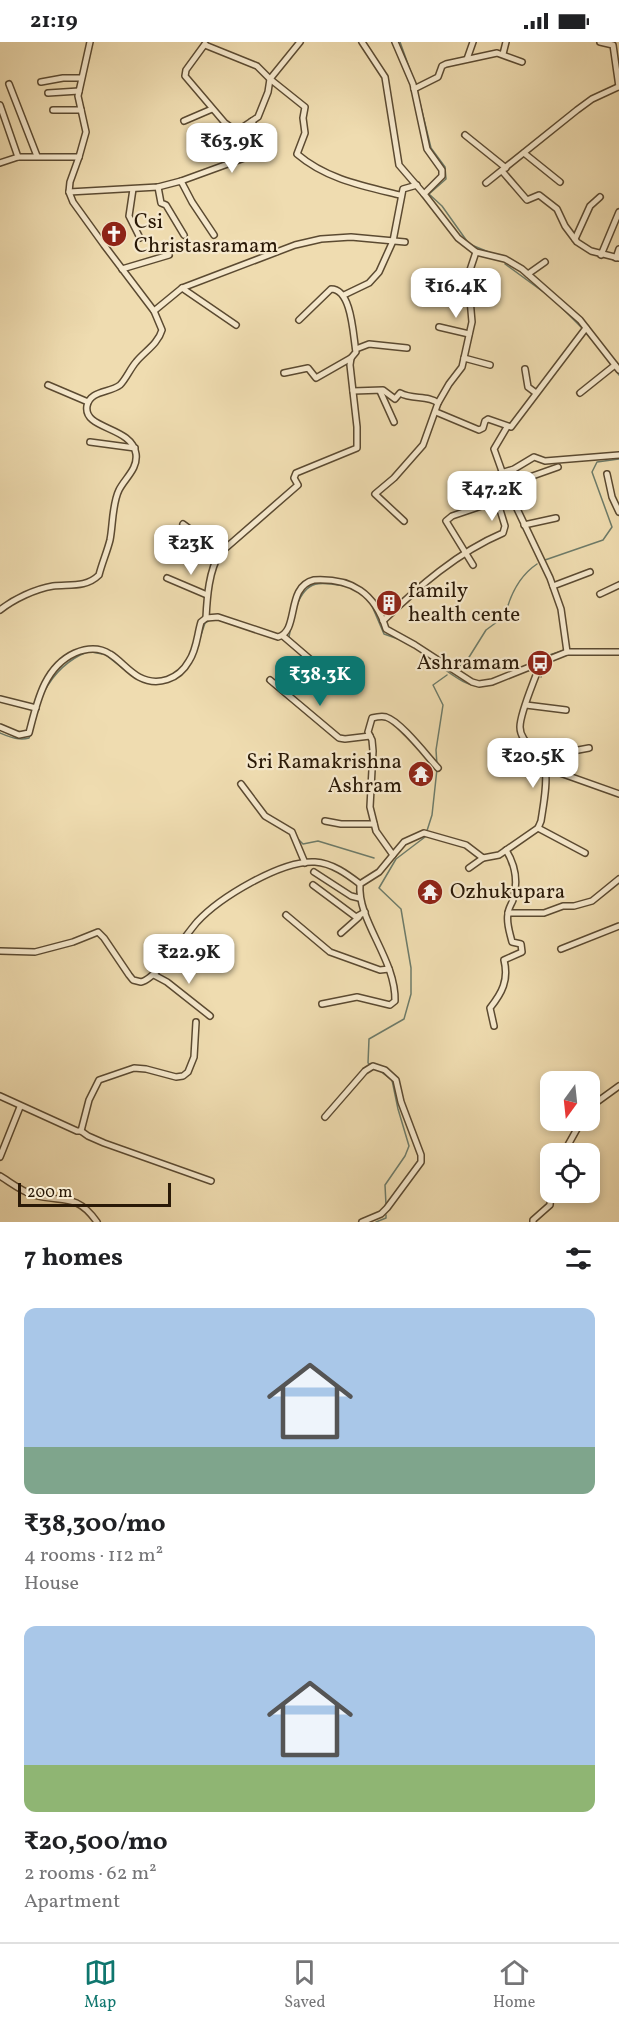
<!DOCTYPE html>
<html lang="en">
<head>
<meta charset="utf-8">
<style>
  :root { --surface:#fff; --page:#f2f2f2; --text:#202124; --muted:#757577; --line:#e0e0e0; --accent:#0f766e }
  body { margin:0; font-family:Vollkorn,serif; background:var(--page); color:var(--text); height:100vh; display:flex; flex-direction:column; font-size:22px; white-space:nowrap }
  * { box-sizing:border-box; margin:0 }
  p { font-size:20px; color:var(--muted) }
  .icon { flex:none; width:33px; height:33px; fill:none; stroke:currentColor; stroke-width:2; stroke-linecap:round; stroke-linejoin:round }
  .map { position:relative; height:1180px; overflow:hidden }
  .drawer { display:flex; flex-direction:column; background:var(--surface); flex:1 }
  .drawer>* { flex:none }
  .needle { width:39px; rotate:195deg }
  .buttons { position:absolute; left:540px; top:1029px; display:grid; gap:12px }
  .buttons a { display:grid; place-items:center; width:60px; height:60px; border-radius:12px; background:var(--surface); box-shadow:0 3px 9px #0003; font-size:30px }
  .scale { position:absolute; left:18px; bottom:15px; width:153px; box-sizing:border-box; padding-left:6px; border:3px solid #2a1907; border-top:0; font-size:16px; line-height:21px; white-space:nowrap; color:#2a1907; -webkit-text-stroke:4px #f5e8cc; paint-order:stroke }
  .price { position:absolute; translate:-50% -51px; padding:0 14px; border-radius:12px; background:#fff; color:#222; font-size:20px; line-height:39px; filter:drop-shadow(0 2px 3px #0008) }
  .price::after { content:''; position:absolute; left:50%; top:36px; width:18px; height:14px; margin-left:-9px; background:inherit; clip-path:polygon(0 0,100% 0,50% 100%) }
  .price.active { background:var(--accent); color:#fff }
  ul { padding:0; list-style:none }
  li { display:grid; align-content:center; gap:12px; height:318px; padding:0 24px }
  li span { display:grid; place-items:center; height:186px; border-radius:12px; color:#555 }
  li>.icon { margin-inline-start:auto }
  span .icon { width:108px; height:108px; fill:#fffc; stroke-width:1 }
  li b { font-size:26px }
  h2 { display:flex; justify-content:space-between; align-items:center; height:72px; padding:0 24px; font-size:26px }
  .status { display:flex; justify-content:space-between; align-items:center; height:42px; padding:0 30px; background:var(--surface); direction:ltr }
  .status svg { height:16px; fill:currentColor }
  .tabs { display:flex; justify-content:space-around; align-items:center; height:84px; border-top:2px solid var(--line); background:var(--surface); font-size:16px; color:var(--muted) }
  .tabs a { display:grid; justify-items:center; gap:3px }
  .tabs .active { color:var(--accent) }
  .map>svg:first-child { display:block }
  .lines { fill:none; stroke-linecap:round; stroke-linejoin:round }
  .stream { stroke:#6d7b69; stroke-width:1.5 }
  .minor-casing { stroke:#5b4a31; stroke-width:8 }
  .minor { stroke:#f5e8cc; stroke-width:5 }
  .labels { text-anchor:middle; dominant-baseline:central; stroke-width:4.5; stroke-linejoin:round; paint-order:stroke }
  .poi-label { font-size:21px; fill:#2a1907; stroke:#f5e8cc; text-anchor:start }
</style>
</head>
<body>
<div class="status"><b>21:19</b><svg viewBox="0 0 49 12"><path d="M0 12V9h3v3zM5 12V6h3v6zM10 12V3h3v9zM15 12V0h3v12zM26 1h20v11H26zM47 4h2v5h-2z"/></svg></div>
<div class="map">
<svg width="619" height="1180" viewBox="0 0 619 1180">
  <rect width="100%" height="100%" fill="#efdcb0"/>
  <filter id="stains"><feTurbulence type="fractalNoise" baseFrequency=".00333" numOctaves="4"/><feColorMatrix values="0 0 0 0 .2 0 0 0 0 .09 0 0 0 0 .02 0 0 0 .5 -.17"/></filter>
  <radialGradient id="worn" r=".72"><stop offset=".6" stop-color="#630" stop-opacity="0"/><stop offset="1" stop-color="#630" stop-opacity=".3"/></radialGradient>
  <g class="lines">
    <!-- stream -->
    <g class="stream">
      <path d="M 400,0 L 413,36"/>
      <path d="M 417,49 L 431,106 L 445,125 L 446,137 L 429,152 L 442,164 L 469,202 L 491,211"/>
      <path d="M 505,222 L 553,257 L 581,285"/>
      <path d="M 586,291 L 598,305"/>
      <path d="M 615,327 L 619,333"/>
      <path d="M 545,518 L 603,498 L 612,485 L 592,430 L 597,420 L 619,417"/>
      <path d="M 297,563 C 308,534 325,541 350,545"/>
      <path d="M 372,564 L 384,592 L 401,598"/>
      <path d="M 289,595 L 291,584"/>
      <path d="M 199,599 L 205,581 L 210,578"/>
      <path d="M 569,607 L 619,607"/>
      <path d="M 92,610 L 102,612"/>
      <path d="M 107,614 L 130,632"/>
      <path d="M 428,615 C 444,626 468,650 489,643"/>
      <path d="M 539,618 L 540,616 L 565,608"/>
      <path d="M 456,627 L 466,620 L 486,588 L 505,574 C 510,553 519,534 537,522"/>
      <path d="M 527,629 L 537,626"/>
      <path d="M 541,635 L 545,621"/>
      <path d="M 163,641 L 175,637"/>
      <path d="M 44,650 C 54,631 67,618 87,610"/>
      <path d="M 0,691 C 10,695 19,699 29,696 L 32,689"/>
      <path d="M 437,723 L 436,708 L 443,663 L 433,643 L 447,633"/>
      <path d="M 297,796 L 303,802 L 318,799 L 374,816"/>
      <path d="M 371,1023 L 368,1021 L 369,997 L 404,977 L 411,952 L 411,926 L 401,867 L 379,846 L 396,817 L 425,795 L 432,773 L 437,727"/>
      <path d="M 380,1029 L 392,1038 L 398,1067 L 409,1104 L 405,1114 L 385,1143 L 386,1163"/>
      <path d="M 376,1180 L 386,1176 L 386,1173"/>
    </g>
    <!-- minor casing -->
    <g class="minor-casing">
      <g id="minor">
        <path d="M 362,0 L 385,35 L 399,123 L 424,152 L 458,196 L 476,210 L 505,217 L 522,227 L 580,278 L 619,328"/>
        <path d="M 395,0 L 413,42 L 427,107 L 442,128 L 442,134 L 424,152"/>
        <path d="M 600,0 L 613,3 L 619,45"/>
        <path d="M 205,2 L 186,28 L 185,34 L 225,81 L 232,86 L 240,87 L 258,75 L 268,50 L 270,37 L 300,0"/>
        <path d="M 205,3 L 257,24 L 270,37 L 305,65 L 303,76 L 305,91 L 297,112 C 326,137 363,144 400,153"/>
        <path d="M 503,12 L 506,0"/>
        <path d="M 467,17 L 473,0"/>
        <path d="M 41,40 L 63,36 L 81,36"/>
        <path d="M 9,42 L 37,114"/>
        <path d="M 414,47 L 438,35 L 442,24 L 446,22 L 497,11 L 522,20"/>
        <path d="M 48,51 L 79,49"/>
        <path d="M 0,63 L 18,115"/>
        <path d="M 53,68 L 81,68"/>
        <path d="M 184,79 L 212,67"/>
        <path d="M 465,93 L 506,126"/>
        <path d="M 524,111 L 560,140"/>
        <path d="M 0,121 L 18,115 L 79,115"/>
        <path d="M 502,129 L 527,158 L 539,153 L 557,167 L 565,184 L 577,200 L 591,209 L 619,216"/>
        <path d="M 181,139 L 247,115 L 258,95 L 252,79"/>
        <path d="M 486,141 L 577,68 L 592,57 L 618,45"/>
        <path d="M 158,145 L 161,161 L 166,163 L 184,193"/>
        <path d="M 133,147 L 129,174 L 140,196"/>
        <path d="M 69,150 L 158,145 L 181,139 L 192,160 L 214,193"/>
        <path d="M 575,197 L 590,164 L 600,155"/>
        <path d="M 601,213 L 619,170"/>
        <path d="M 616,216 L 619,207"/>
        <path d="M 122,227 L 169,213"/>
        <path d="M 528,232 L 545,220"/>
        <path d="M 182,246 L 236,283"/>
        <path d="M 344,253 L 369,241 L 379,230 L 393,199 L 403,147 L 417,143"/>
        <path d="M 154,269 L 182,246 L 295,203 L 321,197 L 351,195 L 405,200"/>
        <path d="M 439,285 L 469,292"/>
        <path d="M 356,307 L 369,302 L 407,306"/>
        <path d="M 464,316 L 490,323"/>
        <path d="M 525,327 L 528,345 L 536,351"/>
        <path d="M 284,331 L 308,326 L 316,336 L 351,316"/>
        <path d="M 48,343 L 88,360"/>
        <path d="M 353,349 L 383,348 L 395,357 L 400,351 C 412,358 428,353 438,361"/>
        <path d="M 380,349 L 394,380"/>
        <path d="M 580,351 L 615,323"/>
        <path d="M 436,370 L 479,388 L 483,386 L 485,379 L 488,377 L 511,385 L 586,286"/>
        <path d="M 90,400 L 135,406"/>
        <path d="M 501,431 L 514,427 L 534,415 L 545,419 L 619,413"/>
        <path d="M 607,432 L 612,455 L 619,470"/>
        <path d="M 507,443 L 558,425"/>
        <path d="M 509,450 L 550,536 L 561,567 L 567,610"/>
        <path d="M 404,479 L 375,452 L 394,436 L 423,403 L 438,361 L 449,342 L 462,325 L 472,280 L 468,234 L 476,210"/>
        <path d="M 183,482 L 221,510"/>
        <path d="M 524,483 L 556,476"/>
        <path d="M 473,523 L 446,479 L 452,474 L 505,456 L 509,449 L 494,407 L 507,385"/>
        <path d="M 167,536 L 207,553"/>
        <path d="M 553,544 L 590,530"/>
        <path d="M 600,552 L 619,543"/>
        <path d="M 0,568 C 14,557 35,547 53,544 C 69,542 86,546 99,533 C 102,521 107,510 110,498 C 113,483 112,462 119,448 C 125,436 138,427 136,412 C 132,384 83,388 87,364 C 90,348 110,351 120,343 C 126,337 130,327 136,320 C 144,310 158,302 162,288 L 154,269 L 104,203 L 73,160 L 69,150 L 70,140 L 79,115 L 86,90 L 78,54 L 90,0"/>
        <path d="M 206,576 C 207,555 209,528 220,511 L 298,443 L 294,436 L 296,431 L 357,406 L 357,385 L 350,323 L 351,316 L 356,310 C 353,293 352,247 331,247 L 299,278"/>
        <path d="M 383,579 C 418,545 458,510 503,491 L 505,484 L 497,458"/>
        <path d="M 283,594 L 339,642"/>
        <path d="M 270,638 L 339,696 L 345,697 L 370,694"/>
        <path d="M 0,657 L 36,666"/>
        <path d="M 526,663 L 566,668"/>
        <path d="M 0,685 L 19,693 L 29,691 C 37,660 44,625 75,611 C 87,606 99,605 110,612 C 120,618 128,629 139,635 C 158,645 179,637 189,619 C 197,607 197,593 201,580 L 206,576 L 218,575 L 278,595 C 300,589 285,545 314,538 C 352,536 375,551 386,587 L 415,603 L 472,640 L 479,642 L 492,640 L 567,610 L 619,610"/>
        <path d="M 541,715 L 589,706"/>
        <path d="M 438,726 C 427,714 400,679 386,675 C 382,674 376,675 372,676 L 368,690 L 372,698 L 373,709 L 370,765 L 376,789 L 393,813 L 404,800 L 424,791 L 466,803 L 483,816 L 499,813 L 538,786 L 541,779 C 543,765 549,736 544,723 C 539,708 520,701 520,685 C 520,670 535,638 540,622"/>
        <path d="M 546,726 L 619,752"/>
        <path d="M 241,742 L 265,774 L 292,790 L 305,821"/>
        <path d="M 325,779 L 341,782 L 374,782"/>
        <path d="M 538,786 L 585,811"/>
        <path d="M 469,826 L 483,816"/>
        <path d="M 314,830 L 351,854 L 359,856"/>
        <path d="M 313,843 L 356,875 L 365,870"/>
        <path d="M 508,871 L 544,871 L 563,864 L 574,864 L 592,859 L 619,837"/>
        <path d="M 286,873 L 330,910 L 380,928 L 389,927"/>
        <path d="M 341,891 L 359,875"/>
        <path d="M 561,907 L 619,884"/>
        <path d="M 0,909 L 35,910 L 73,900 L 98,890 L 104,896 L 129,933 L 133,938 L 141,940 C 156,937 185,894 197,880 C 219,856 281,818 315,820 C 332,821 347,832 360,842"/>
        <path d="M 154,933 L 167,940 L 210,974"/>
        <path d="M 322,962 L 357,955 L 390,963 L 395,959 C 396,917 357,879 360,842 L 379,830 L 393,813"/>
        <path d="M 494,984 L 490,966 C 502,951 509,938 504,918 L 522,910 L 521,902 L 512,900 C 510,891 506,881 508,872 C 508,867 511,863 513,858 C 518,841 516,824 506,808"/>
        <path d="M 0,1054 L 77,1089 L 81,1089 L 89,1058 L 99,1038 L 134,1026 L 146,1027 L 176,1035 L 183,1034 L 188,1030 L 194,1015 L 196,980"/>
        <path d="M 590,1065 L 619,1044"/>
        <path d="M 325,1075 L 365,1029 L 373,1024 L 385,1028 L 396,1038 L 401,1060 L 421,1113 L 421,1120 L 387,1166 L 381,1172 L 362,1180"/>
        <path d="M 81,1089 L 88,1094 L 104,1101 L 211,1139"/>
        <path d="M 563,1112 L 582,1078"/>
        <path d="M 0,1115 L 20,1065"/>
        <path d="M 0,1134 C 10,1140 22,1150 34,1153 C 62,1161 76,1150 97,1180"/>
        <path d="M 533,1180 L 533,1178 L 550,1163 L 551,1150"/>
      </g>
    </g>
    <!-- minor -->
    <use href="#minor" class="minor"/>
  </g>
  <!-- icons -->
  <defs>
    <g id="church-disc" transform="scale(1.35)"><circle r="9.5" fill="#8f2418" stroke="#f5e8cc"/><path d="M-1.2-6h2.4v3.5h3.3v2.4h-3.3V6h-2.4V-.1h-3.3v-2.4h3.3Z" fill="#fff"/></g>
    <g id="building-disc" transform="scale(1.35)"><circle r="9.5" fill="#8f2418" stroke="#f5e8cc"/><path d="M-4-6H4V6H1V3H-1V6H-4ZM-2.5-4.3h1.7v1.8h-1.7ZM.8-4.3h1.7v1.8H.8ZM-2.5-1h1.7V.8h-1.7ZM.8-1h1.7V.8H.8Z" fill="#fff"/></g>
    <g id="bus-disc" transform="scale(1.35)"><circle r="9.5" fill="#8f2418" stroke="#f5e8cc"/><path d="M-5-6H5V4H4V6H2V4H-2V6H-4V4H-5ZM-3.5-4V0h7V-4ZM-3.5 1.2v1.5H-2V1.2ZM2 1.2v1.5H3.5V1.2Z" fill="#fff"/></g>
    <g id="temple-disc" transform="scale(1.35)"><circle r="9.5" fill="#8f2418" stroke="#f5e8cc"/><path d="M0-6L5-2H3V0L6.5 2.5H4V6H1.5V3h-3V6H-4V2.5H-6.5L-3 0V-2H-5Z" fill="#fff"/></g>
  </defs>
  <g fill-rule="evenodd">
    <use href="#church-disc" x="114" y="192"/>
    <use href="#building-disc" x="389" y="561"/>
    <use href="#bus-disc" x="540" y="621"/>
    <use href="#temple-disc" x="421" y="732"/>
    <use href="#temple-disc" x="430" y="850"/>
  </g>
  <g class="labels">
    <!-- poi labels -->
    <g class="poi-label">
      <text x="134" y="180">Csi<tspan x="134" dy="24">Christasramam</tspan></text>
      <text x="408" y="549">family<tspan x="408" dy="24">health cente</tspan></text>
      <text x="520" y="621" text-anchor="end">Ashramam</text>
      <text x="402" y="720" text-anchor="end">Sri Ramakrishna<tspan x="402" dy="24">Ashram</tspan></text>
      <text x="450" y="850">Ozhukupara</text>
    </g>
  </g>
  <rect width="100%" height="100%" filter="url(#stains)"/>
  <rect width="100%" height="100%" fill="url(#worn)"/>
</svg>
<div class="buttons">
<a><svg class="needle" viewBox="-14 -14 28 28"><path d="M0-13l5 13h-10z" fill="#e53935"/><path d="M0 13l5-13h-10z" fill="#757577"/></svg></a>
<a><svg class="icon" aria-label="locate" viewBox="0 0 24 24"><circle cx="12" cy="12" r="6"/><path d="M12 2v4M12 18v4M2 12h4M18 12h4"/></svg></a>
</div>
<div class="scale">200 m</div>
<b class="price" style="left:232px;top:132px">₹63.9K</b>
<b class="price" style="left:456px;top:277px">₹16.4K</b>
<b class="price" style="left:492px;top:480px">₹47.2K</b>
<b class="price" style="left:191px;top:534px">₹23K</b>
<b class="price active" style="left:320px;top:665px">₹38.3K</b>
<b class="price" style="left:533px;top:747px">₹20.5K</b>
<b class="price" style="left:189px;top:943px">₹22.9K</b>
</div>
<section class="drawer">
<h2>7 homes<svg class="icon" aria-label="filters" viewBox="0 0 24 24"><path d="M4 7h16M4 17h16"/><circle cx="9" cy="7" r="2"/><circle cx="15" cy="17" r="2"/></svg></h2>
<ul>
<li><span style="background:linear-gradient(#a9c7e8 75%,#7fa58c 0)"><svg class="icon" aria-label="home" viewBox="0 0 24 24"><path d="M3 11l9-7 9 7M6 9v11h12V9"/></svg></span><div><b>₹38,300/mo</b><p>4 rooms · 112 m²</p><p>House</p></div></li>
<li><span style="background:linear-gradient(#a9c7e8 75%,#8fb573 0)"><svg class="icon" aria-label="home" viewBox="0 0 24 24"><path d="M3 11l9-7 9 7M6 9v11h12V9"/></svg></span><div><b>₹20,500/mo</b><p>2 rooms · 62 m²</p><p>Apartment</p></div></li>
</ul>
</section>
<nav class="tabs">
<a class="active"><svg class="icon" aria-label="map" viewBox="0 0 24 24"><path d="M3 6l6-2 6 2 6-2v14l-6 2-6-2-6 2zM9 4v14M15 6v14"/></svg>Map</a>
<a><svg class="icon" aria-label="saved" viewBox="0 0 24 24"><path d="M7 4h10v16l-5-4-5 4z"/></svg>Saved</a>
<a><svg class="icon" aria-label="home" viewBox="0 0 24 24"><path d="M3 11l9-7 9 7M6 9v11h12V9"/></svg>Home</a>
</nav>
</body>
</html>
